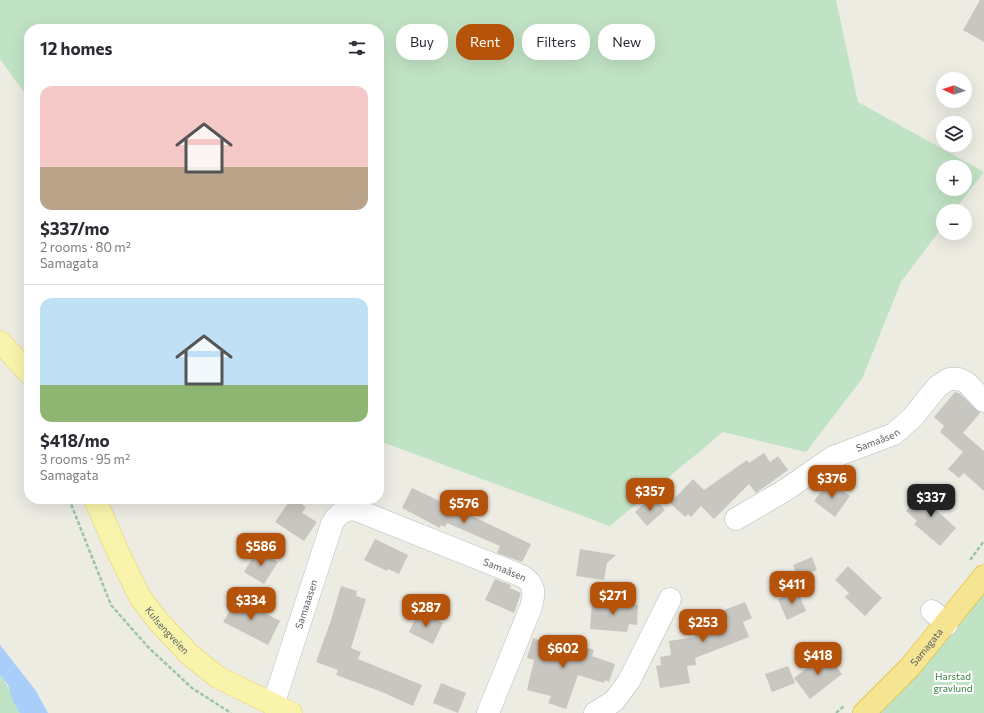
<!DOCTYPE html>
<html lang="en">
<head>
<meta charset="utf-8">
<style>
  :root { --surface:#fff; --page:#f2f2f3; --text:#2b2b33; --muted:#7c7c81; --line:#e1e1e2; --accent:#b45309 }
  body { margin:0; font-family:Commissioner,sans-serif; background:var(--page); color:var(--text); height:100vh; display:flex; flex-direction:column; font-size:15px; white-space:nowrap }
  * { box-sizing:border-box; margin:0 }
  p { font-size:13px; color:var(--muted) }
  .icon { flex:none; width:22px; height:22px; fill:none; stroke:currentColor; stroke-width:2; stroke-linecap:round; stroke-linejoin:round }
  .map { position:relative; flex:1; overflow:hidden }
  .sheet { position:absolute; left:24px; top:24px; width:360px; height:480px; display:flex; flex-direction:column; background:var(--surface); border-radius:16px; box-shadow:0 4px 16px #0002 }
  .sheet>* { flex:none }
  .banner { position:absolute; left:396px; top:24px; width:380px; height:36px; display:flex; gap:8px }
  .needle { width:26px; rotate:273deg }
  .fabs { position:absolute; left:936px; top:72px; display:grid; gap:8px }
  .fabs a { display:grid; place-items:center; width:36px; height:36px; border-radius:50%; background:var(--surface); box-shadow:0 4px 16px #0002; font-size:20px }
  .price { position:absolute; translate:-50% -34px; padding:0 9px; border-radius:8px; background:var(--accent); color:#fff; font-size:13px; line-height:26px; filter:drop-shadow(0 1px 2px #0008) }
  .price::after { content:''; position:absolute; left:50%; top:24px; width:12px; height:9px; margin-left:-6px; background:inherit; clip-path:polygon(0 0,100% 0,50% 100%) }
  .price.selected { background:#222; color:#fff }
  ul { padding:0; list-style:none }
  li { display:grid; align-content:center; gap:8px; height:212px; padding:0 16px }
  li+li { border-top:1px solid var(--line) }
  li span { display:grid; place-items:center; height:124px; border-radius:12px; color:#555 }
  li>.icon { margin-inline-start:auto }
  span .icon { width:72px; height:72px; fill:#fffc; stroke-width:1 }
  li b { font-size:17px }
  h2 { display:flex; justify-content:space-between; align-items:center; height:48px; padding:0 16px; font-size:17px }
  .pill { padding:0 14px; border-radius:16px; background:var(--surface); box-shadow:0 4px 16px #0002; font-size:14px; line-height:36px }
  .pill.selected { background:var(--accent); color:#fff }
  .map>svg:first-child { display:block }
  .green { fill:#c1e3c5; fill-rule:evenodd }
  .water { fill:#a8cef9 }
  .building { fill:#c8c6c0 }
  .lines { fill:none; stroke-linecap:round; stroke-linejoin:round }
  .minor-casing { stroke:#b8babf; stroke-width:23 }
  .major-casing { stroke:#e7ce62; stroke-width:23 }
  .highway-casing { stroke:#e0b310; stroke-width:23 }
  .path { stroke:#9cc3aa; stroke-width:2.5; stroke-dasharray:4 2; stroke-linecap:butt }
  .minor { stroke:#fff; stroke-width:22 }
  .major { stroke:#f9f4ac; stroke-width:22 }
  .highway { stroke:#f5e592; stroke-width:22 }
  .labels { text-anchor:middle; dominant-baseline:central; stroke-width:4; stroke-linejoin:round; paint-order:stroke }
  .street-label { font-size:10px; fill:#5b5e63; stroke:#fff }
  .park-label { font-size:10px; fill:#3b8245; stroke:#fff }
</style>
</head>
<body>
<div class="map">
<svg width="984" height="713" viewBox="0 0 984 713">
  <rect width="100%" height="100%" fill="#edece3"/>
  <!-- green -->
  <g class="green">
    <path d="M 0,0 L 836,0 L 858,102 L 984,172 L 954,211 L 943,211 L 943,226 L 901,282 L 862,379 L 806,452 L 723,432 L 610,526 L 379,441 L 379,29 L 29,29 L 29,99 L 0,59 ZM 943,167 L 965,167 L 965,189 L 943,189 Z"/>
    <path d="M 984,593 L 984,713 L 878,713 L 925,666 Z"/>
    <path d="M 0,675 C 9,686 13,700 20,713 L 0,713 Z"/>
  </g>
  <!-- water -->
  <path class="water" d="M 0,645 L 36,691 L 48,713 L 20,713 L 12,699 L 8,685 L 0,675 Z"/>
  <!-- building -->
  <g class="building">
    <path d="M 980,0 L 984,0 L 984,42 L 963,30 Z"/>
    <path d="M 955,392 L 959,393 L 980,413 L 963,433 L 984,451 L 984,491 L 964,473 L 959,478 L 948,469 L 963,452 L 940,432 L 944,426 L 934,417 Z"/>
    <path d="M 764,453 L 770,462 L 778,456 L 788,470 L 756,493 L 749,484 L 714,519 L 701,506 L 691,517 L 688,514 L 685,517 L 670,503 L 693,479 L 704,490 L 747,460 L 749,463 Z"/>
    <path d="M 829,481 L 850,496 L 835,517 L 814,501 Z"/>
    <path d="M 412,488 L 531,544 L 522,562 L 497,553 L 500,546 L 447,523 L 445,527 L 441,525 L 440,528 L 402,508 Z"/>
    <path d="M 926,489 L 940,501 L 934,508 L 956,528 L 940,546 L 914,524 L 917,521 L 906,511 Z"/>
    <path d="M 291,499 L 294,499 L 306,507 L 302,513 L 317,522 L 304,541 L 275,522 Z"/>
    <path d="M 655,499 L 665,510 L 647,526 L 635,512 L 648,500 L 651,503 Z"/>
    <path d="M 375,539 L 408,555 L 399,574 L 388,569 L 387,571 L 364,560 Z"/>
    <path d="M 258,549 L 278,562 L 264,584 L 244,572 Z"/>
    <path d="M 580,549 L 616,555 L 607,563 L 604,580 L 576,576 Z"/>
    <path d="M 812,557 L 817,570 L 798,578 L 793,565 Z"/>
    <path d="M 848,566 L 882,598 L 865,616 L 845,597 L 849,593 L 835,580 Z"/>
    <path d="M 495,579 L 511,585 L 510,588 L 521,593 L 514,613 L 485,600 Z"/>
    <path d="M 341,586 L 357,591 L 356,596 L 366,599 L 351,648 L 361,652 L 358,659 L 422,685 L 413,706 L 382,692 L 336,675 L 338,670 L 316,662 L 331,620 Z"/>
    <path d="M 797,590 L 806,611 L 787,620 L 778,599 Z"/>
    <path d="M 236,598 L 280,621 L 268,645 L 223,622 L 229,612 L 226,605 L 233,604 Z"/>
    <path d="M 592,601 L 638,605 L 637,625 L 629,624 L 627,632 L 590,629 Z"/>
    <path d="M 745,602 L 752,618 L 743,622 L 749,637 L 695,658 L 696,665 L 687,666 L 690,683 L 660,688 L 656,666 L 661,665 L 660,657 L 671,655 L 669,641 L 695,637 L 690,623 Z"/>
    <path d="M 419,611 L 443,623 L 433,644 L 409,632 Z"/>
    <path d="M 550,635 L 594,650 L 592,656 L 615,664 L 609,682 L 605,680 L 604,683 L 578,675 L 566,709 L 548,703 L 551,696 L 527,690 L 534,660 L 527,658 L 533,638 L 548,643 Z"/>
    <path d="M 826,654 L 842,674 L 810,699 L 794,678 Z"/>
    <path d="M 788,666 L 795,683 L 772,692 L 765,674 Z"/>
    <path d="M 441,683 L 466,693 L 458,713 L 433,703 Z"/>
  </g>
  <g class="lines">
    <!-- minor casing -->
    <g class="minor-casing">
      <g id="minor">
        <path id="s1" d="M 736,519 L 787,489 L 833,457 L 894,434 L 913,417 L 938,386 L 949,379 L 959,379 L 967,383 L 984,401"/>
        <path d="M 932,611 L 947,624"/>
        <path id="s2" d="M 273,705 L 332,524 C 337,514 343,510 354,509 L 522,576 C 535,584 535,592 531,607 L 488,713"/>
        <path d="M 595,713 L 614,701 L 629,681 L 670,599"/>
      </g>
    </g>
    <!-- major casing -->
    <g class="major-casing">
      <g id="major">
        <path d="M 0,342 L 29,373"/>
        <path id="s3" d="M 95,499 L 117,550 L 140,597 L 158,621 L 190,655 L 219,678 L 291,713"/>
      </g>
    </g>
    <!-- highway casing -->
    <g class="highway-casing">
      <g id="highway">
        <path id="s4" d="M 864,713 L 910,667 L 984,576"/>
      </g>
    </g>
    <!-- path -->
    <g class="path">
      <path d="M 25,392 L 29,398"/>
      <path d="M 69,499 L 111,605 L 149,648 L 192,688 L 231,713"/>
      <path d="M 970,560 L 984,541"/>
      <path d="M 836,713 L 845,705"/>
    </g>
    <!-- minor -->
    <use href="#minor" class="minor"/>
    <!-- major -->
    <use href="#major" class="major"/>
    <!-- highway -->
    <use href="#highway" class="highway"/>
  </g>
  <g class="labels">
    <!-- street labels -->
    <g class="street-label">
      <text stroke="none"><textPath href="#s1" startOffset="163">Samaåsen</textPath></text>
      <text stroke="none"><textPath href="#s2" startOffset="381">Samaåsen</textPath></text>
      <text stroke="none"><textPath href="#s2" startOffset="106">Samaaasen</textPath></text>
      <text stroke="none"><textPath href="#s3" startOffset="151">Kulsengveien</textPath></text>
      <text stroke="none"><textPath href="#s4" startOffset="91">Samagata</textPath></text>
    </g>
    <!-- park labels -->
    <g class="park-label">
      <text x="953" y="676">Harstad<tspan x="953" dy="12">gravlund</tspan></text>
    </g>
  </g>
</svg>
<div class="fabs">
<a><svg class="needle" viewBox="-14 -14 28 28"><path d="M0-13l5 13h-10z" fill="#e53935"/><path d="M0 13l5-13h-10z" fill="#7c7c81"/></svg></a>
<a><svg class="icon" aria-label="layers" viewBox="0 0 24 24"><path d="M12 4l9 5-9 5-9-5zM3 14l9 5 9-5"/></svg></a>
<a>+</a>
<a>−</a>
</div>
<b class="price" style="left:832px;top:499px">$376</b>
<b class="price" style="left:650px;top:512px">$357</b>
<b class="price selected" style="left:931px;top:518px">$337</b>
<b class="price" style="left:464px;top:524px">$576</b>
<b class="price" style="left:261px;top:567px">$586</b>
<b class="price" style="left:792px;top:605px">$411</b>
<b class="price" style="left:613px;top:616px">$271</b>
<b class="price" style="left:251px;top:621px">$334</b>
<b class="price" style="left:426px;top:628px">$287</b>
<b class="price" style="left:703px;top:643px">$253</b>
<b class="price" style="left:563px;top:669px">$602</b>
<b class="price" style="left:818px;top:676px">$418</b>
<div class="banner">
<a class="pill">Buy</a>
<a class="pill selected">Rent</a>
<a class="pill">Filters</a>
<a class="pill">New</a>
</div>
<section class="sheet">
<h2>12 homes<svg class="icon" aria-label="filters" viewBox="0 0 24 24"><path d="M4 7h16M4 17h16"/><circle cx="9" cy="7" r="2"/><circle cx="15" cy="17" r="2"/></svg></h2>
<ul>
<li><span style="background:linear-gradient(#f6c9c9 65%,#b9a48a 0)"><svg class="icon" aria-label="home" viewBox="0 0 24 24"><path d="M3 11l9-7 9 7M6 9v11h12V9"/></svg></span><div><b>$337/mo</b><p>2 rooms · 80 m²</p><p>Samagata</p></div></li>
<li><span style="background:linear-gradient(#bfe0f5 70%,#8fb573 0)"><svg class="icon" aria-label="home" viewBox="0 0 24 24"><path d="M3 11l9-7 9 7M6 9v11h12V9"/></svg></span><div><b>$418/mo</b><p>3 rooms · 95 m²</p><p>Samagata</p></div></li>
</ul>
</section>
</div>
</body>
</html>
